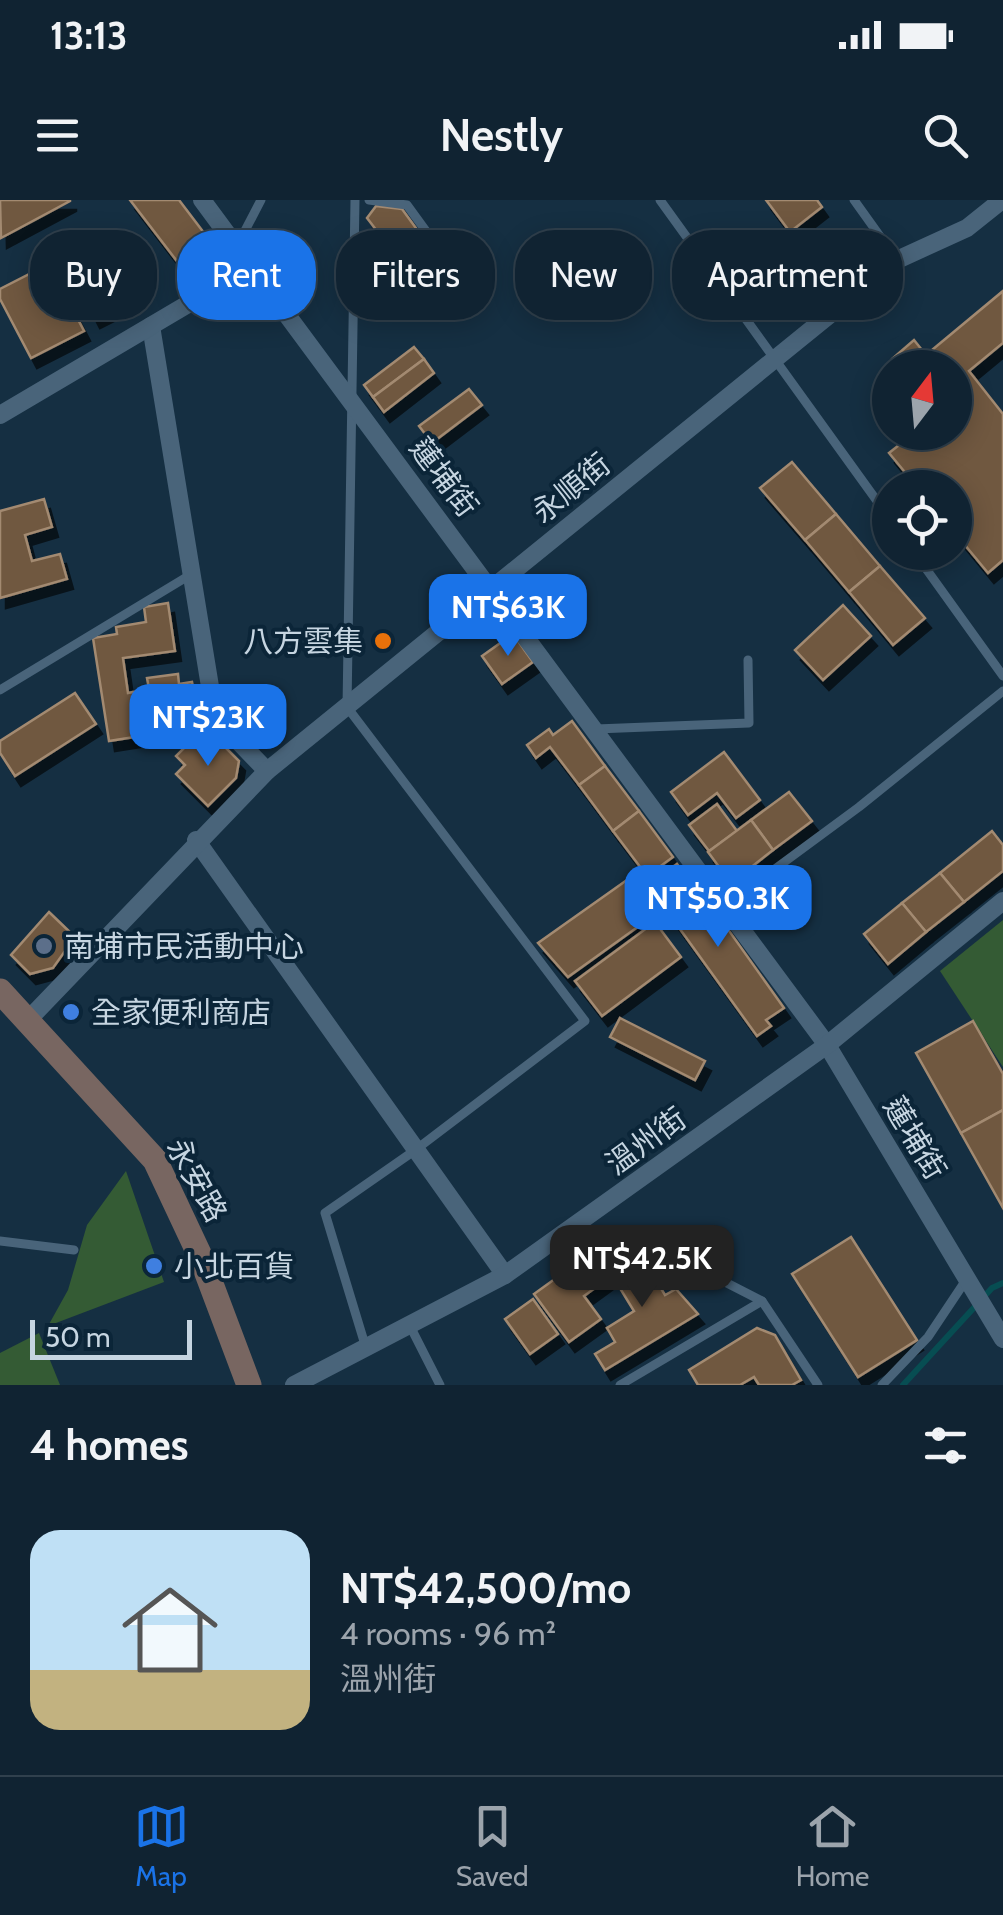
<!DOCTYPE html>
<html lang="en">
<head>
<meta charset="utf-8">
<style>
  :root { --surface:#102332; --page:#192b3a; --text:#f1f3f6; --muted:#9ca4ac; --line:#30404d; --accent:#1a73e8 }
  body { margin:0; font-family:Cabin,"Noto Sans TC",sans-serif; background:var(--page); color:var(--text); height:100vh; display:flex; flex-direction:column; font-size:38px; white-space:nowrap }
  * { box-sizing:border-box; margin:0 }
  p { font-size:32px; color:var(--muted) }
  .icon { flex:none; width:55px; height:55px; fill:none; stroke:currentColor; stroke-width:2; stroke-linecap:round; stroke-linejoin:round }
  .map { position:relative; height:1185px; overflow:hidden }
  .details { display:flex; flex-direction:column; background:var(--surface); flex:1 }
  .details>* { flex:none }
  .top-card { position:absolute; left:30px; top:30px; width:945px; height:90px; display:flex; gap:20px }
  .needle { width:65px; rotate:16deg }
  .tools { position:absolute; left:872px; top:150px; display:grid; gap:20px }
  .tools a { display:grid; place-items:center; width:100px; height:100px; border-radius:50%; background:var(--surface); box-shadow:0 5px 25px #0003,0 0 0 2px var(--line); font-size:50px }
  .scale { position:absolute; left:30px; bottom:25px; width:162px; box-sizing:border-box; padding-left:10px; border:5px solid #c6d5e1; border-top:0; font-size:28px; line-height:35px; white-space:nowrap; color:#c6d5e1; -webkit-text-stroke:8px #0b2538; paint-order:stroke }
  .price { position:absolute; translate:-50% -85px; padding:0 22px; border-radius:20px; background:var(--accent); color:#fff; font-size:32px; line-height:65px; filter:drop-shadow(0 2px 5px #0008) }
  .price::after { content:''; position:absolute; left:50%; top:60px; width:30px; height:22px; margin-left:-15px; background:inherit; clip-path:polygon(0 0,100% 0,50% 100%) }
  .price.selected { background:#222; color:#fff }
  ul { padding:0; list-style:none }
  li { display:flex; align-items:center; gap:30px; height:250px; padding:0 30px }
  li+li { border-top:2px solid var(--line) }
  li span { display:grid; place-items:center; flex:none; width:280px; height:200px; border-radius:30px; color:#555 }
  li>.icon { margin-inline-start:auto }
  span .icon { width:120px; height:120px; fill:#fffc; stroke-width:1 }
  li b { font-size:42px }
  h2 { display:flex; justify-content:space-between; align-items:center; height:120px; padding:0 30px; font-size:42px }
  .chip { padding:0 35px; border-radius:40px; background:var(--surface); box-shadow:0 5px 25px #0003,0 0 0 2px var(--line); font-size:35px; line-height:90px }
  .chip.selected { background:var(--accent); color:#fff }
  .status { display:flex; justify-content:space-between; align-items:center; height:70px; padding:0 50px; background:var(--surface); direction:ltr }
  .status svg { height:28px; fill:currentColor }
  header { display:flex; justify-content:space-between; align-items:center; height:130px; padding:0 30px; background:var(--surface); font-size:45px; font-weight:600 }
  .tabs { display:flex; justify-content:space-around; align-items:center; height:140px; border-top:2px solid var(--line); background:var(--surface); font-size:28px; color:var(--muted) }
  .tabs a { display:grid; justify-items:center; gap:5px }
  .tabs .selected { color:var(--accent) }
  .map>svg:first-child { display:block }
  .green { fill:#345b34 }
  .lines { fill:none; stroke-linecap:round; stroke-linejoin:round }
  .stream { stroke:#074d52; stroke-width:6 }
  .building { fill:#705941; stroke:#a38a71; stroke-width:2.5; filter:url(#shadow) }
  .service { stroke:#49647a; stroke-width:9 }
  .minor { stroke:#49647a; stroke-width:18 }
  .secondary { stroke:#786661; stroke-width:25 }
  .food-dot { fill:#e8710a; stroke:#0b2538; stroke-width:4 }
  .service-dot { fill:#5c6f8a; stroke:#0b2538; stroke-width:4 }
  .shop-dot { fill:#3f7fe0; stroke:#0b2538; stroke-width:4 }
  .labels { text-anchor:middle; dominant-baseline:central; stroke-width:8; stroke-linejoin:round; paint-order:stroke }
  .street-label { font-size:30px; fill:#c6d5e1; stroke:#0b2538 }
  .poi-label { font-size:30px; fill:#c6d5e1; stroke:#0b2538; text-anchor:start }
</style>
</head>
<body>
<div class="status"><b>13:13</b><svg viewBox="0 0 49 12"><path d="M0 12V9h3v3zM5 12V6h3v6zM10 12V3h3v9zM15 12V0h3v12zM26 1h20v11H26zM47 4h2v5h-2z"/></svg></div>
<header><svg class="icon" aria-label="menu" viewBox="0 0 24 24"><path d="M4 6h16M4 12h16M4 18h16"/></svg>Nestly<svg class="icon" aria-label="search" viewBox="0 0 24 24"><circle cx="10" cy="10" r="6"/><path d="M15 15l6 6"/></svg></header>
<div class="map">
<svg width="1003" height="1185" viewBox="0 0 1003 1185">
  <defs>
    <filter id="shadow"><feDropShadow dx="6" dy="10" stdDeviation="0" flood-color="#0009"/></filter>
  </defs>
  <rect width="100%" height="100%" fill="#152f42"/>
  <!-- green -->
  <g class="green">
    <path d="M 1003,720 L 1003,867 L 940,771 Z"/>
    <path d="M 126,971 L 164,1082 L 48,1126 L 68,1090 L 87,1025 Z"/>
    <path d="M 39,1133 L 60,1185 L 0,1185 L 0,1153 Z"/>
  </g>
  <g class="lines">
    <!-- stream -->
    <path class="stream" d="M 903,1185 L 992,1088 L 1003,1083"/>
  </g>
  <!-- building -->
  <g class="building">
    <path d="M 0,0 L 70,0 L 70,1 L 1,38 Z"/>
    <path d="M 130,0 L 179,0 L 217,50 L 186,73 Z"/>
    <path d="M 766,0 L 817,0 L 822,7 L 790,32 Z"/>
    <path d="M 376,6 L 402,9 L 432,50 L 407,70 L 367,18 Z"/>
    <path d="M 111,33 L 142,94 L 94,118 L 63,57 Z"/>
    <path d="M 49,64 L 84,131 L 31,158 L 0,99 L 0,89 Z"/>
    <path d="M 1003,91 L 1003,143 L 969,171 L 1003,214 L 1003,360 L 988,373 L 955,333 L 955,288 L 918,288 L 889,253 L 908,238 L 903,232 L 955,232 L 955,168 L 890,168 L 890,210 L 884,177 L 892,159 L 914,140 L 926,155 Z"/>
    <path d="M 414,147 L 424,159 L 373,197 L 364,185 Z"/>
    <path d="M 424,159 L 434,173 L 384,212 L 373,197 Z"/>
    <path d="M 469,189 L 482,205 L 432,243 L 419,226 Z"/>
    <path d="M 792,262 L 836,314 L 805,340 L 760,288 Z"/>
    <path d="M 44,299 L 52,327 L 25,335 L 32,361 L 60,354 L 67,379 L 0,398 L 0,311 Z"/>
    <path d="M 836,314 L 880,366 L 849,392 L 805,340 Z"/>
    <path d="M 880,366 L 925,418 L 893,445 L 849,392 Z"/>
    <path d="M 168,403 L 175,451 L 123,458 L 128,493 L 149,489 L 147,478 L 178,474 L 179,484 L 192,482 L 195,496 L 181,498 L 184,513 L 159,523 L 160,533 L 109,541 L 93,438 L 117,434 L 116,427 L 146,422 L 144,407 Z"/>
    <path d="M 843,405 L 871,436 L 823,480 L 795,450 Z"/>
    <path d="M 513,434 L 533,462 L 502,484 L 482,456 Z"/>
    <path d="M 75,493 L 96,524 L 15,576 L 0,553 L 0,541 Z"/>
    <path d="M 572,521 L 605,566 L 579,585 L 550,547 L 536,558 L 527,545 L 549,529 L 553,535 Z"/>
    <path d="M 214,536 L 239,561 L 236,578 L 208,606 L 176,574 L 185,565 L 176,556 L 195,537 L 204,546 Z"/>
    <path d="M 724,552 L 760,600 L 736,618 L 717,593 L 688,615 L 671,592 Z"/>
    <path d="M 605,566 L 639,611 L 613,631 L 579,585 Z"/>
    <path d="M 789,592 L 812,621 L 773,650 L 751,620 Z"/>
    <path d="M 717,604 L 737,631 L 709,651 L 689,625 Z"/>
    <path d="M 639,611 L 673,657 L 647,676 L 613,631 Z"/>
    <path d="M 751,620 L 773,650 L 731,683 L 708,652 Z"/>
    <path d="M 992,631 L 1003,645 L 1003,671 L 964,702 L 940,673 Z"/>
    <path d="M 677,664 L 691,684 L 686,688 L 692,696 L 700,690 L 784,808 L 766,820 L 771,826 L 757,836 L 672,718 L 690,705 L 678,689 L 658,703 L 641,681 L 657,670 L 661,676 Z"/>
    <path d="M 940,673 L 964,702 L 926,732 L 902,703 Z"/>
    <path d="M 627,680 L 653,716 L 568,777 L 538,743 Z"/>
    <path d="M 902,703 L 926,732 L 888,764 L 864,734 Z"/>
    <path d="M 49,712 L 75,737 L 53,768 L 30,774 L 11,755 Z"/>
    <path d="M 655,722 L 681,757 L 602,816 L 575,781 Z"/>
    <path d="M 620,818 L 705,861 L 695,880 L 610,837 Z"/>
    <path d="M 973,821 L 1003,874 L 1003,910 L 961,933 L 916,853 Z"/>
    <path d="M 1003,910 L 1003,1008 L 961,933 Z"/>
    <path d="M 851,1037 L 917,1140 L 858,1177 L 792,1074 Z"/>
    <path d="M 637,1049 L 665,1095 L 676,1089 L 698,1114 L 605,1170 L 595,1154 L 615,1142 L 607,1128 L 634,1111 L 607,1067 Z"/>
    <path d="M 588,1055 L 606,1080 L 584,1096 L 601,1119 L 569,1142 L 534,1094 Z"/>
    <path d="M 533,1099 L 558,1134 L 530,1154 L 505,1119 Z"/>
    <path d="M 757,1128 L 775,1135 L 801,1180 L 792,1185 L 759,1185 L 754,1177 L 740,1185 L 698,1185 L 689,1170 Z"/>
  </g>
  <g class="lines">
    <!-- service -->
    <g class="service">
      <path d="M 355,0 L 347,507 L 585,821 L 414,951 L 325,1013 L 366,1148"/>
      <path d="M 369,0 L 407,5 L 458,75"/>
      <path d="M 660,0 L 890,319"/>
      <path d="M 854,0 L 897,60"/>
      <path d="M 237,46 L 261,0"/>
      <path d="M 914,352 L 1003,476"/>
      <path d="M 0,490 L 190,375"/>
      <path d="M 596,529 L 749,523 L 748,460"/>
      <path d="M 726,705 L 859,607 L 1003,491"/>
      <path d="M 0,1041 L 74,1050"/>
      <path d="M 682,1060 L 762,1101 L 818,1185"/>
      <path d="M 410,1126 L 440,1185"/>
      <path d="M 620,1185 L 762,1101"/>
      <path d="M 882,1185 L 928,1137 L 966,1080"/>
    </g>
    <!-- minor -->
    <g class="minor">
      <path d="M 202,0 L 827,845 L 1003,1139"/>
      <path d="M 151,126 L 215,517 L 267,571"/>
      <path d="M 0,215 L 249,68"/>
      <path d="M 196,640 L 505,1075"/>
      <path d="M 28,820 L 267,571 L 897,60 L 967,28 L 1002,0"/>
      <path d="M 294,1185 L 505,1075 L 827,845 L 1003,701"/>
    </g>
    <!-- secondary -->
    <path class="secondary" d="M 0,791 L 155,960 L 202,1060 L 249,1185"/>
  </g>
  <!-- markers -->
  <circle class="food-dot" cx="383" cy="441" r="10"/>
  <circle class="service-dot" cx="44" cy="746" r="10"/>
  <g class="shop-dot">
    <circle cx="71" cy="812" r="10"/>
    <circle cx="154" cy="1066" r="10"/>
  </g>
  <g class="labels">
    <!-- street labels -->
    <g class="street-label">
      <text transform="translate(444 277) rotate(53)">蓮埔街</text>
      <text transform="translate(571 288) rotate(-39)">永順街</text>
      <text transform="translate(915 938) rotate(59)">蓮埔街</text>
      <text transform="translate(646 941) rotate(-36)">溫州街</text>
      <text transform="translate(197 980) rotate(61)">永安路</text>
    </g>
    <!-- poi labels -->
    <g class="poi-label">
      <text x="363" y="441" text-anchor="end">八方雲集</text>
      <text x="64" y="746">南埔市民活動中心</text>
      <text x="91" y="812">全家便利商店</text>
      <text x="174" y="1066">小北百貨</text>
    </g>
  </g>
</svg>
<div class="tools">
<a><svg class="needle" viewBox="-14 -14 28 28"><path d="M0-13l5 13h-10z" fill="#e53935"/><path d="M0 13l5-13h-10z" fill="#9ca4ac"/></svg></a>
<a><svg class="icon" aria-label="locate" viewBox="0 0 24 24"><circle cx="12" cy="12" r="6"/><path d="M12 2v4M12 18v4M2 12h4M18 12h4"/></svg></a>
</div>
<div class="scale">50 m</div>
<b class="price" style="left:508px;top:459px">NT$63K</b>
<b class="price" style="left:208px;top:569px">NT$23K</b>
<b class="price" style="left:718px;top:750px">NT$50.3K</b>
<b class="price selected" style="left:642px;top:1110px">NT$42.5K</b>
<div class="top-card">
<a class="chip">Buy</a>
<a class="chip selected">Rent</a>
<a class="chip">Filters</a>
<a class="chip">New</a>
<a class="chip">Apartment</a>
</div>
</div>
<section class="details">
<h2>4 homes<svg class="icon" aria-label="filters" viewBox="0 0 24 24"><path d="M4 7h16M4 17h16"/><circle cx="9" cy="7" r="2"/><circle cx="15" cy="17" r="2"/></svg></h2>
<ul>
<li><span style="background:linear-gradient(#bfe0f5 70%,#c2b280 0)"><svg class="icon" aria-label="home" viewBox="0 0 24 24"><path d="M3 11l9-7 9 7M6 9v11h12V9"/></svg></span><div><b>NT$42,500/mo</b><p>4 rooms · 96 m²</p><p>溫州街</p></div></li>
</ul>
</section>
<nav class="tabs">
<a class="selected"><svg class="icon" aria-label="map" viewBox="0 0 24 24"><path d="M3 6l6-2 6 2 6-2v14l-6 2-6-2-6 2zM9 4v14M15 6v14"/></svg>Map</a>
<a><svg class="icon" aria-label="saved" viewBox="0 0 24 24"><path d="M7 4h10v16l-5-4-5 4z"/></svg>Saved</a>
<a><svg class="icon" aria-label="home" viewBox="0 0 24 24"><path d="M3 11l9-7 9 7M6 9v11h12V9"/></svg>Home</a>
</nav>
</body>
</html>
